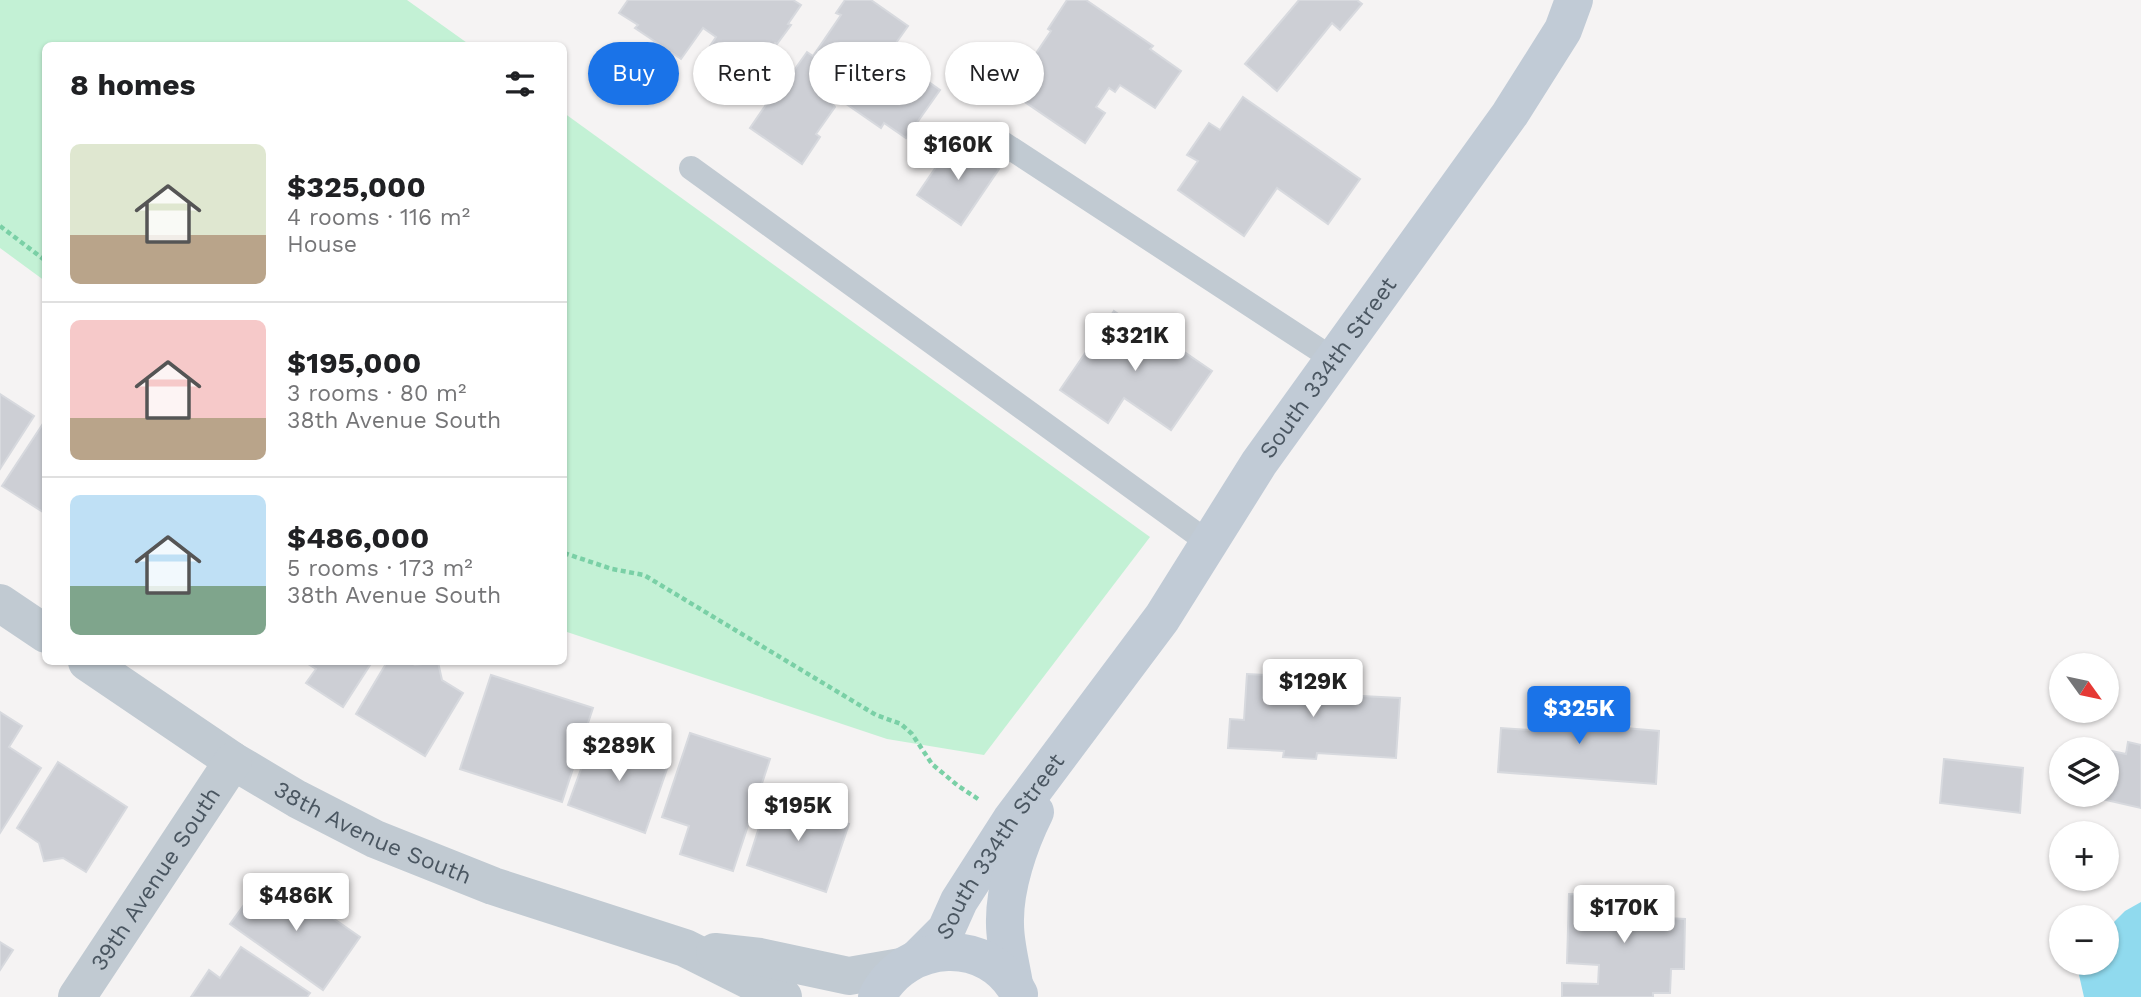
<!DOCTYPE html>
<html lang="en">
<head>
<meta charset="utf-8">
<style>
  :root { --surface:#fff; --page:#f2f2f2; --text:#202124; --muted:#757577; --line:#e0e0e0; --accent:#1a73e8 }
  body { margin:0; font-family:"Work Sans",sans-serif; background:var(--page); color:var(--text); height:100vh; display:flex; flex-direction:column; font-size:26px; white-space:nowrap }
  * { box-sizing:border-box; margin:0 }
  p { font-size:23px; color:var(--muted) }
  .icon { flex:none; width:38px; height:38px; fill:none; stroke:currentColor; stroke-width:2; stroke-linecap:round; stroke-linejoin:round }
  .map { position:relative; flex:1; overflow:hidden }
  .sheet { position:absolute; left:42px; top:42px; width:525px; height:623px; display:flex; flex-direction:column; background:var(--surface); border-radius:10px; box-shadow:0 2px 5px #0004 }
  .sheet>* { flex:none }
  .guide { position:absolute; left:588px; top:42px; width:665px; height:63px; display:flex; gap:14px }
  .needle { width:46px; rotate:123deg }
  .fabs { position:absolute; left:2049px; top:653px; display:grid; gap:14px }
  .fabs a { display:grid; place-items:center; width:70px; height:70px; border-radius:50%; background:var(--surface); box-shadow:0 2px 5px #0004; font-size:35px }
  .price { position:absolute; translate:-50% -60px; padding:0 16px; border-radius:7px; background:#fff; color:#222; font-size:23px; line-height:46px; filter:drop-shadow(0 2px 4px #0008) }
  .price::after { content:''; position:absolute; left:50%; top:42px; width:21px; height:16px; margin-left:-10px; background:inherit; clip-path:polygon(0 0,100% 0,50% 100%) }
  .price.on { background:var(--accent); color:#fff }
  ul { padding:0; list-style:none }
  li { display:flex; align-items:center; gap:21px; height:175px; padding:0 28px }
  li+li { border-top:2px solid var(--line) }
  li span { display:grid; place-items:center; flex:none; width:196px; height:140px; border-radius:10px; color:#555 }
  li>.icon { margin-inline-start:auto }
  span .icon { width:84px; height:84px; fill:#fffc; stroke-width:1 }
  li b { font-size:30px }
  h2 { display:flex; justify-content:space-between; align-items:center; height:84px; padding:0 28px; font-size:30px }
  .tag { padding:0 24px; border-radius:32px; background:var(--surface); box-shadow:0 2px 5px #0004; font-size:24px; line-height:63px }
  .tag.on { background:var(--accent); color:#fff }
  .map>svg:first-child { display:block }
  .green { fill:#c3f1d5 }
  .water { fill:#90daee }
  .building { fill:#cdcfd5; stroke:#d7d9de; stroke-width:2 }
  .lines { fill:none; stroke-linecap:round; stroke-linejoin:round }
  .path { stroke:#7ad0a6; stroke-width:4.5; stroke-dasharray:5 3.5; stroke-linecap:butt }
  .lane { stroke:#c1cad2; stroke-width:24 }
  .street { stroke:#c1cad2; stroke-width:38 }
  .secondary { stroke:#c1cbd6; stroke-width:38 }
  .labels { text-anchor:middle; dominant-baseline:central; stroke-width:6; stroke-linejoin:round; paint-order:stroke }
  .street-label { font-size:23px; fill:#4a5661; stroke:#fff }
</style>
</head>
<body>
<div class="map">
<svg width="2141" height="997" viewBox="0 0 2141 997">
  <rect width="100%" height="100%" fill="#f5f3f3"/>
  <!-- green -->
  <g class="green">
    <path d="M 0,0 L 407,0 L 470,45 L 46,46 L 45,281 L 0,248 Z"/>
    <path d="M 564,113 L 1150,537 L 984,755 L 887,739 L 564,631 Z"/>
  </g>
  <!-- water -->
  <path class="water" d="M 2141,902 L 2141,997 L 2084,997 L 2079,975 L 2085,963 L 2107,962 L 2107,929 L 2125,911 Z"/>
  <!-- building -->
  <g class="building">
    <path d="M 628,0 L 793,0 L 801,5 L 788,24 L 791,25 L 777,44 L 775,43 L 756,72 L 735,57 L 733,62 L 710,46 L 716,37 L 703,28 L 681,59 L 635,28 L 638,25 L 619,13 Z"/>
    <path d="M 845,0 L 871,0 L 908,26 L 896,43 L 923,62 L 916,73 L 940,90 L 906,138 L 884,123 L 881,128 L 842,101 L 846,96 L 838,90 L 831,101 L 835,107 L 816,134 L 820,137 L 802,164 L 750,128 L 787,74 L 790,76 L 807,52 L 813,56 L 841,15 L 836,13 Z"/>
    <path d="M 1067,0 L 1086,0 L 1153,46 L 1150,49 L 1181,71 L 1155,108 L 1120,85 L 1115,92 L 1109,88 L 1096,107 L 1105,113 L 1085,143 L 1010,92 L 1051,31 L 1048,29 Z"/>
    <path d="M 1299,0 L 1357,0 L 1362,4 L 1340,30 L 1332,23 L 1277,91 L 1245,64 Z"/>
    <path d="M 1243,97 L 1360,179 L 1328,224 L 1277,188 L 1244,236 L 1178,190 L 1198,161 L 1187,155 L 1209,123 L 1220,130 Z"/>
    <path d="M 955,139 L 999,169 L 961,225 L 917,195 Z"/>
    <path d="M 1114,311 L 1133,324 L 1136,319 L 1212,371 L 1171,430 L 1124,398 L 1108,423 L 1060,390 Z"/>
    <path d="M 0,394 L 34,416 L 0,469 Z"/>
    <path d="M 46,419 L 46,514 L 2,486 Z"/>
    <path d="M 305,662 L 372,662 L 343,707 L 306,683 L 316,669 Z"/>
    <path d="M 387,662 L 409,662 L 415,665 L 438,662 L 442,680 L 463,693 L 425,756 L 356,714 Z"/>
    <path d="M 1287,670 L 1323,672 L 1322,694 L 1400,698 L 1396,758 L 1317,753 L 1316,759 L 1283,757 L 1284,751 L 1228,748 L 1230,719 L 1244,720 L 1247,674 L 1286,676 Z"/>
    <path d="M 491,675 L 593,708 L 562,802 L 460,769 Z"/>
    <path d="M 1547,690 L 1592,694 L 1590,725 L 1659,731 L 1656,784 L 1498,772 L 1501,728 L 1544,731 Z"/>
    <path d="M 0,712 L 22,726 L 9,747 L 41,768 L 0,833 Z"/>
    <path d="M 690,733 L 770,759 L 733,871 L 680,854 L 689,826 L 662,817 Z"/>
    <path d="M 593,736 L 617,746 L 632,736 L 642,753 L 669,763 L 645,833 L 568,805 Z"/>
    <path d="M 2075,742 L 2104,749 L 2074,749 Z"/>
    <path d="M 2128,742 L 2141,745 L 2141,808 L 2080,794 L 2107,794 L 2107,750 L 2126,754 Z"/>
    <path d="M 1944,759 L 2023,768 L 2020,813 L 1940,803 Z"/>
    <path d="M 58,762 L 127,807 L 86,872 L 63,858 L 44,861 L 39,843 L 17,828 Z"/>
    <path d="M 769,796 L 795,806 L 811,796 L 822,815 L 849,824 L 826,892 L 747,865 Z"/>
    <path d="M 281,882 L 360,937 L 323,990 L 230,924 L 257,887 L 270,896 Z"/>
    <path d="M 1569,894 L 1667,897 L 1667,918 L 1685,919 L 1684,969 L 1671,969 L 1670,993 L 1653,993 L 1653,997 L 1562,997 L 1562,983 L 1598,984 L 1599,965 L 1567,963 Z"/>
    <path d="M 0,942 L 13,950 L 0,970 Z"/>
    <path d="M 241,947 L 310,993 L 307,997 L 191,997 L 209,970 L 220,978 Z"/>
  </g>
  <g class="lines">
    <!-- path -->
    <g class="path">
      <path d="M 0,226 L 46,261"/>
      <path d="M 564,553 L 612,569 L 644,575 L 876,715 L 901,724 L 912,734 L 932,764 L 957,785 L 978,799"/>
    </g>
    <!-- lane -->
    <g class="lane">
      <path d="M 989,134 L 1333,359"/>
      <path d="M 691,168 L 1209,543"/>
    </g>
    <!-- street -->
    <g class="street">
      <path d="M 0,603 L 46,634"/>
      <path id="s1" d="M 87,662 L 233,761 L 297,799 L 375,839 L 493,886 L 685,948 L 783,997"/>
      <path d="M 715,952 L 760,957 L 849,976 L 901,967"/>
      <path id="s2" d="M 77,997 L 233,761"/>
    </g>
    <!-- secondary -->
    <g class="secondary">
      <path id="s3" d="M 919,957 L 946,930 L 959,901 L 1011,820 L 1162,618 L 1259,463 L 1510,114 L 1563,30 L 1574,0"/>
      <path d="M 1014,984 C 1011,965 1005,944 1005,924 C 1004,888 1019,844 1035,812"/>
      <path d="M 877,997 C 906,940 989,935 1019,994"/>
    </g>
  </g>
  <g class="labels">
    <!-- street labels -->
    <g class="street-label">
      <text stroke="none"><textPath href="#s3" startOffset="719">South 334th Street</textPath></text>
      <text stroke="none"><textPath href="#s1" startOffset="334">38th Avenue South</textPath></text>
      <text stroke="none"><textPath href="#s3" startOffset="138">South 334th Street</textPath></text>
      <text stroke="none"><textPath href="#s2" startOffset="142">39th Avenue South</textPath></text>
    </g>
  </g>
</svg>
<div class="fabs">
<a><svg class="needle" viewBox="-14 -14 28 28"><path d="M0-13l5 13h-10z" fill="#e53935"/><path d="M0 13l5-13h-10z" fill="#757577"/></svg></a>
<a><svg class="icon" aria-label="layers" viewBox="0 0 24 24"><path d="M12 4l9 5-9 5-9-5zM3 14l9 5 9-5"/></svg></a>
<a>+</a>
<a>−</a>
</div>
<b class="price" style="left:958px;top:182px">$160K</b>
<b class="price" style="left:1135px;top:373px">$321K</b>
<b class="price" style="left:1313px;top:719px">$129K</b>
<b class="price on" style="left:1579px;top:746px">$325K</b>
<b class="price" style="left:619px;top:783px">$289K</b>
<b class="price" style="left:798px;top:843px">$195K</b>
<b class="price" style="left:296px;top:933px">$486K</b>
<b class="price" style="left:1624px;top:945px">$170K</b>
<div class="guide">
<a class="tag on">Buy</a>
<a class="tag">Rent</a>
<a class="tag">Filters</a>
<a class="tag">New</a>
</div>
<section class="sheet">
<h2>8 homes<svg class="icon" aria-label="filters" viewBox="0 0 24 24"><path d="M4 7h16M4 17h16"/><circle cx="9" cy="7" r="2"/><circle cx="15" cy="17" r="2"/></svg></h2>
<ul>
<li><span style="background:linear-gradient(#dfe7d0 65%,#b9a48a 0)"><svg class="icon" aria-label="home" viewBox="0 0 24 24"><path d="M3 11l9-7 9 7M6 9v11h12V9"/></svg></span><div><b>$325,000</b><p>4 rooms · 116 m²</p><p>House</p></div></li>
<li><span style="background:linear-gradient(#f6c9c9 70%,#b9a48a 0)"><svg class="icon" aria-label="home" viewBox="0 0 24 24"><path d="M3 11l9-7 9 7M6 9v11h12V9"/></svg></span><div><b>$195,000</b><p>3 rooms · 80 m²</p><p>38th Avenue South</p></div></li>
<li><span style="background:linear-gradient(#bfe0f5 65%,#7fa58c 0)"><svg class="icon" aria-label="home" viewBox="0 0 24 24"><path d="M3 11l9-7 9 7M6 9v11h12V9"/></svg></span><div><b>$486,000</b><p>5 rooms · 173 m²</p><p>38th Avenue South</p></div></li>
</ul>
</section>
</div>
</body>
</html>
